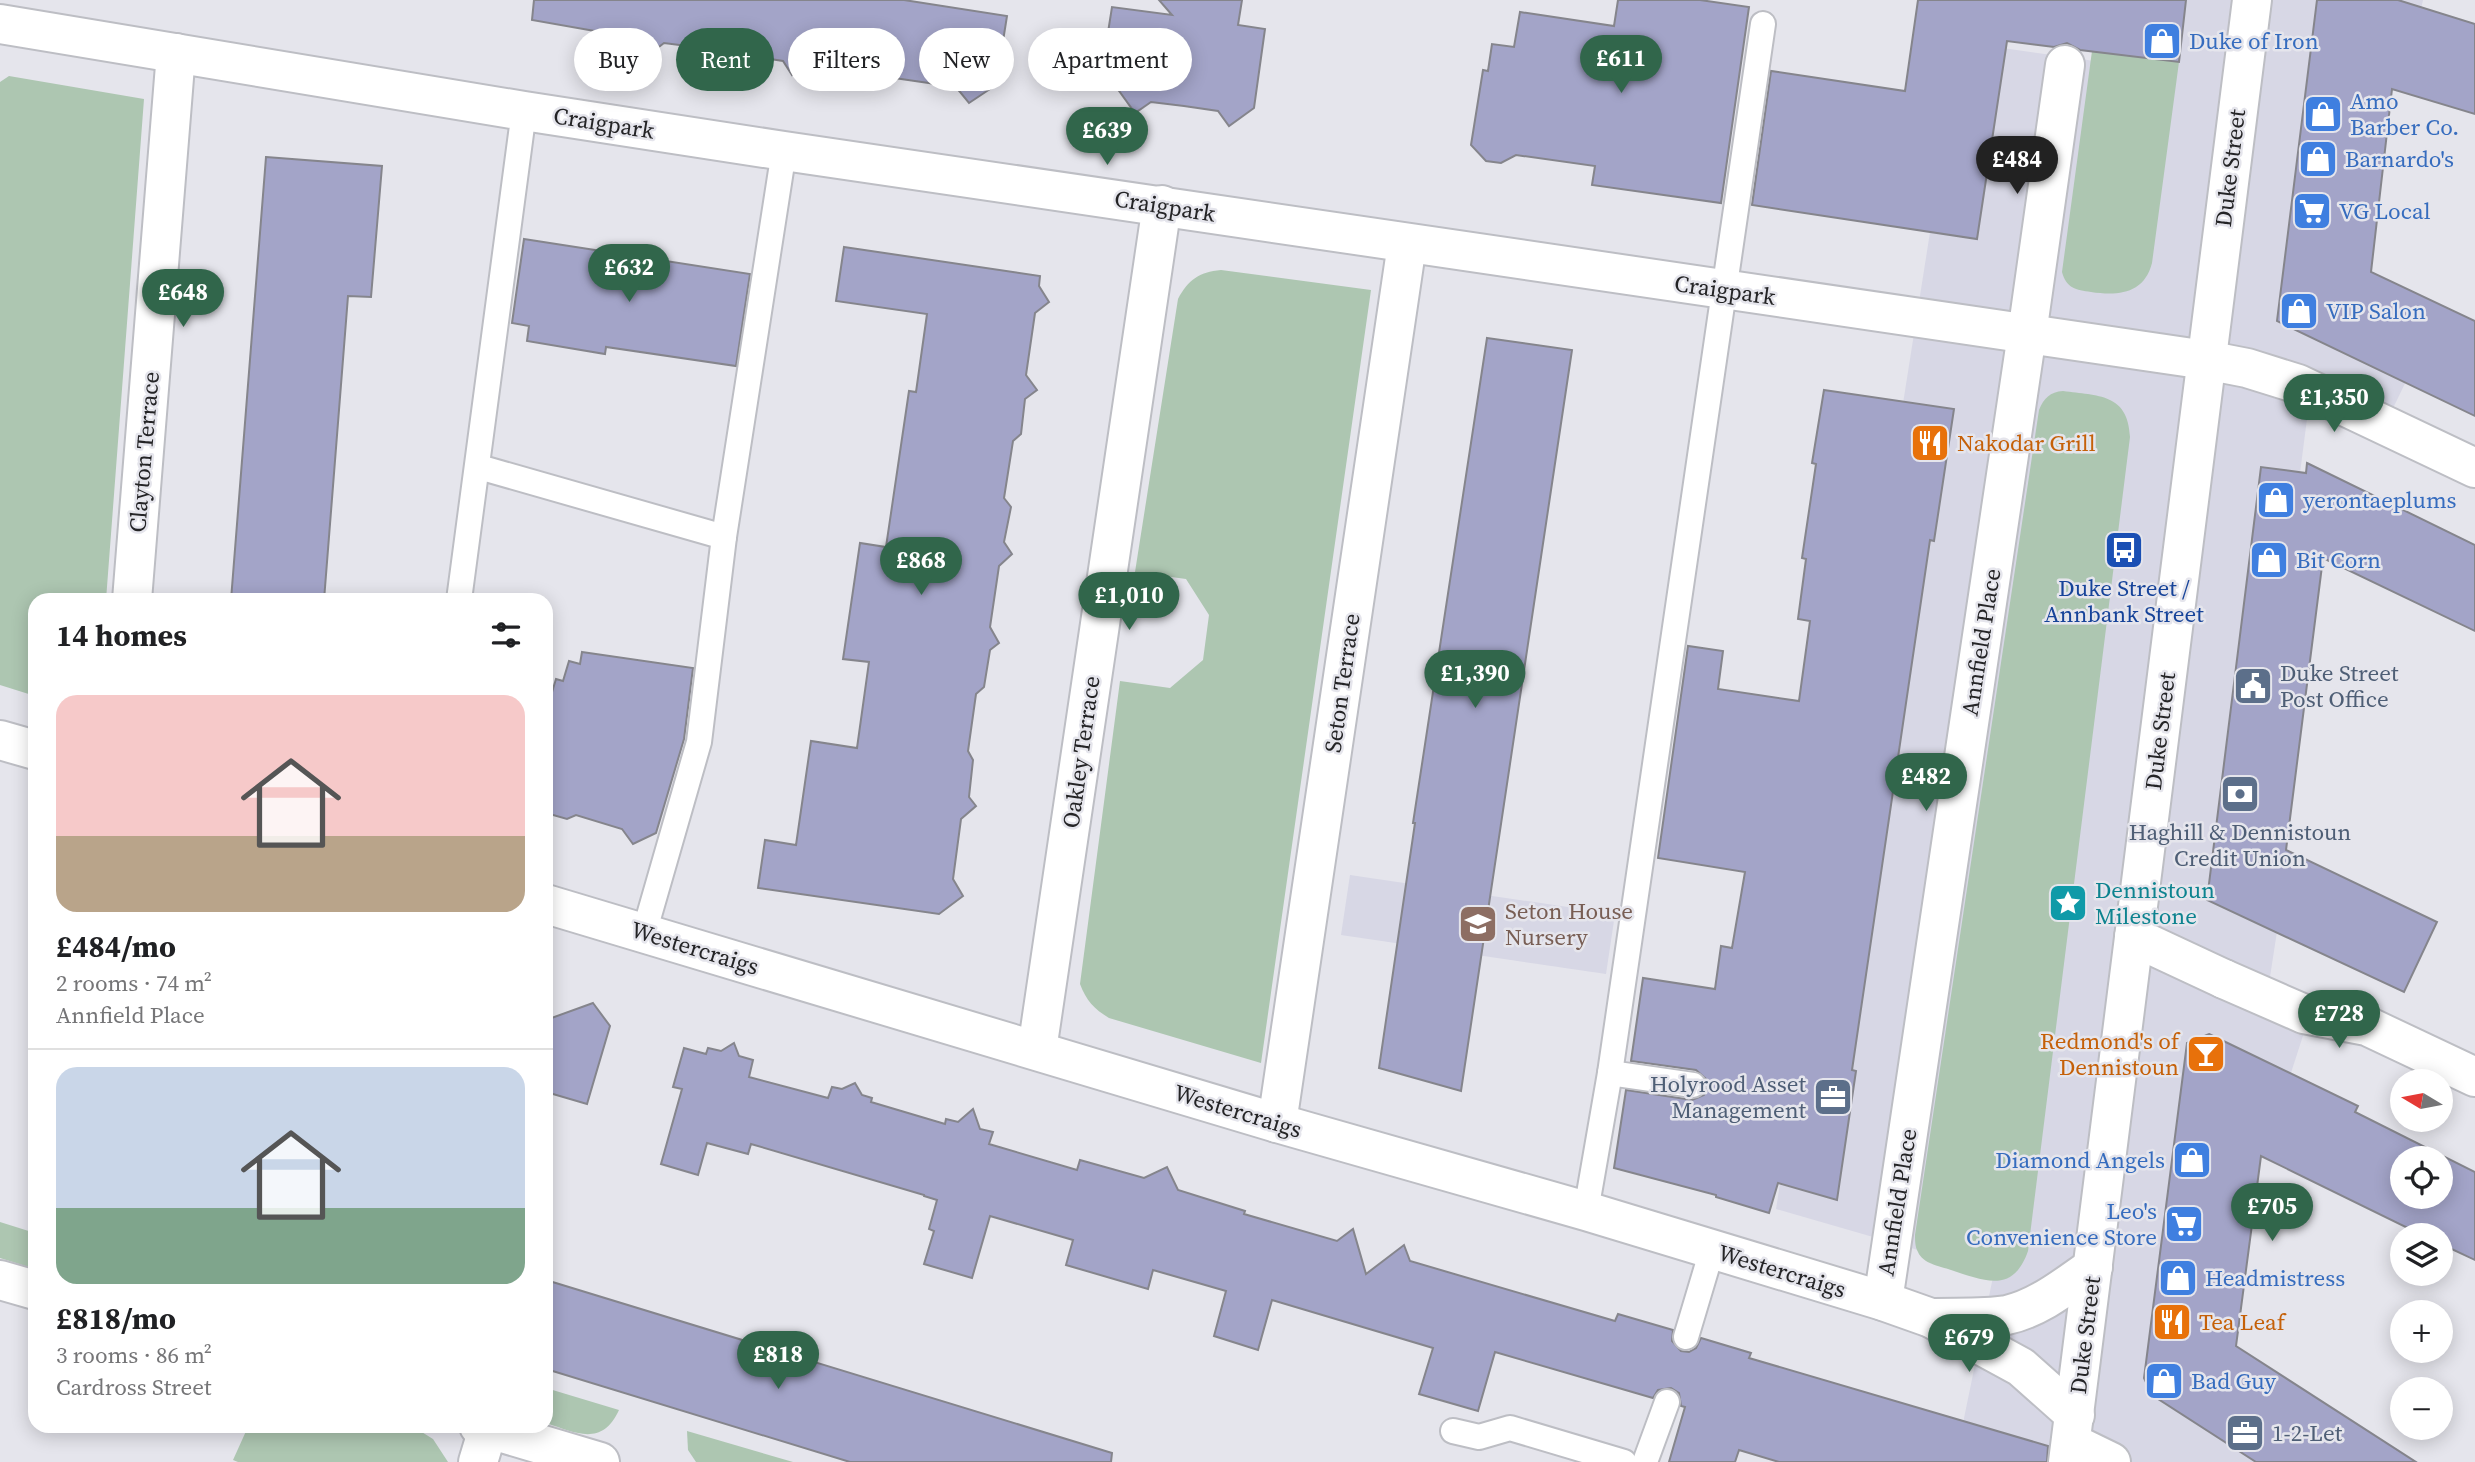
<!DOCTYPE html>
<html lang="en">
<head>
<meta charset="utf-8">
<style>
  :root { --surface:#fff; --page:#f6f6f6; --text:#202124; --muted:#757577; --line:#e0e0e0; --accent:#31664b }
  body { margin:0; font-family:"Source Serif 4",serif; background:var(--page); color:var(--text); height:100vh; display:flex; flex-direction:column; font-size:26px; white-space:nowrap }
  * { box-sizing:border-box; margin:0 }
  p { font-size:23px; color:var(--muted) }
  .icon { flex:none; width:38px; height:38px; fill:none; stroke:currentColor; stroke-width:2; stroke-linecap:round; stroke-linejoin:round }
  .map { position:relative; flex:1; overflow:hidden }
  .details { position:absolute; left:28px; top:593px; width:525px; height:840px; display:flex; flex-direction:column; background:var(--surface); border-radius:21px; box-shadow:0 4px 18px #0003 }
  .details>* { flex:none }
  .hud { position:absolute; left:574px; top:28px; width:665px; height:63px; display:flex; gap:14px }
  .needle { width:46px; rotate:280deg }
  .controls { position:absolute; left:2390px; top:1069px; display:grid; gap:14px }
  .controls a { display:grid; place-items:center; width:63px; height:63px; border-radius:50%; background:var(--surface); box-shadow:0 4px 18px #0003; font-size:35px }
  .price { position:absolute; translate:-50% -60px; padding:0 16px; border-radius:24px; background:var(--accent); color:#fff; font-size:23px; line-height:46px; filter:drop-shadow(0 2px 4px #0008) }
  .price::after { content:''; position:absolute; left:50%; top:42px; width:21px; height:16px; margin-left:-10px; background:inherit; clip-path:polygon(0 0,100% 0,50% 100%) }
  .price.current { background:#222; color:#fff }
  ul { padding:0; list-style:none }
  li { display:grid; align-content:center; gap:14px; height:371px; padding:0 28px }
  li+li { border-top:2px solid var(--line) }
  li span { display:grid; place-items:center; height:217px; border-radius:21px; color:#555 }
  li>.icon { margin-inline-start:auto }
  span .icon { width:126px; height:126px; fill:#fffc; stroke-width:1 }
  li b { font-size:30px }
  h2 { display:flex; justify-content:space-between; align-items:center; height:84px; padding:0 28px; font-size:30px }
  .tag { padding:0 24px; border-radius:32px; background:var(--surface); box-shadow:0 4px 18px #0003; font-size:24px; line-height:63px }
  .tag.current { background:var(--accent); color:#fff }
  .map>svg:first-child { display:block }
  .built { fill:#d7d7e5 }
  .green { fill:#adc6b1 }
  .building { fill:#a3a4c8; stroke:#85858c; stroke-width:2; fill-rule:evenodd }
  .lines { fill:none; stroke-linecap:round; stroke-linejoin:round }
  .service-casing { stroke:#bdbec4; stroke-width:28 }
  .pedestrian-casing { stroke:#bdbec4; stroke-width:42 }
  .minor-casing { stroke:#bdbec4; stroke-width:42 }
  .tertiary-casing { stroke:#bdbec4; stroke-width:42 }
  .service { stroke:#fff; stroke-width:24 }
  .pedestrian { stroke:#fff; stroke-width:38 }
  .minor { stroke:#fff; stroke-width:38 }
  .tertiary { stroke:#fff; stroke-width:38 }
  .labels { text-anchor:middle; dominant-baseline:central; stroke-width:5; stroke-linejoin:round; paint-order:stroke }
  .shop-label { font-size:23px; fill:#366cbe; stroke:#e5e5ec; text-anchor:start }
  .street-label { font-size:23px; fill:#242426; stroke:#e5e5ec }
  .food-label { font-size:23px; fill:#c56008; stroke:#e5e5ec; text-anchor:start }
  .transit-label { font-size:23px; fill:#164399; stroke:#e5e5ec }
  .service-label { font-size:23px; fill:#4e5e75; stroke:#e5e5ec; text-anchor:start }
  .culture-label { font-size:23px; fill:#0d838f; stroke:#e5e5ec; text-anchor:start }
  .education-label { font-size:23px; fill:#785e54; stroke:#e5e5ec; text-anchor:start }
</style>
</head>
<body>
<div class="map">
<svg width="2475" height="1462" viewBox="0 0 2475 1462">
  <rect width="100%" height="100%" fill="#e5e5ec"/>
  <!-- built -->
  <g class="built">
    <path d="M 2145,0 L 2423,0 L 2412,49 L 2358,34 L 2328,297 L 2425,342 L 2382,431 L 2310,396 L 2248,873 L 2284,886 L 2268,990 L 2311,1011 L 2278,1113 L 2228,1093 L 2191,1368 L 2350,1462 L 1955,1462 L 1994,1272 L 1776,1209 L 1960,42 L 2137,67 Z"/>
    <path d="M 1350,875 L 1615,914 L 1606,974 L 1341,935 Z"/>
  </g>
  <!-- green -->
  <g class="green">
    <path d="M 2092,51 L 2179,62 L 2152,263 C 2144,294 2118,296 2091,292 C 2076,290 2066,288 2062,272 Z"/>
    <path d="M 9,76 L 144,99 L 106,600 L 35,600 L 35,696 L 0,685 L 0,82 Z"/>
    <path d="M 1221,270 L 1371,290 L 1261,1063 L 1109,1018 C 1094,1009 1086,1000 1080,984 L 1120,681 L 1170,688 L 1203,660 L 1209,615 L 1186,579 L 1135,572 L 1178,299 C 1188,280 1199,272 1221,270 Z"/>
    <path d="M 2063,391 C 2098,396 2128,393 2130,437 L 2028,1251 C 2013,1294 1985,1281 1951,1270 C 1940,1266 1923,1264 1918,1252 C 1915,1247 1915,1240 1915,1235 L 2039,410 C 2044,398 2050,392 2063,391 Z"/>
    <path d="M 0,1222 L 35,1233 L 35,1269 L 0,1258 Z"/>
    <path d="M 546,1388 L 619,1410 C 602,1447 576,1433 546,1423 Z"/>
    <path d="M 243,1426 L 412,1426 L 433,1439 L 448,1462 L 238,1462 L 233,1460 L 247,1429 Z"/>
    <path d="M 687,1431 L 793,1462 L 696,1462 L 688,1450 Z"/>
  </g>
  <!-- building -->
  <g class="building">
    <path d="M 534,0 L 904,0 L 1007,16 L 996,85 L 969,103 L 956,87 L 860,73 L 847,83 L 836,70 L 806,65 L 792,75 L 783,61 L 718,51 L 704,62 L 695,47 L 664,43 L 651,53 L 640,39 L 532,20 Z"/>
    <path d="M 1159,0 L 1242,0 L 1238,25 L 1265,29 L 1254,108 L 1229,126 L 1218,111 L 1184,106 L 1151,102 L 1135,113 L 1117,88 L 1121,67 L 1103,64 L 1112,7 L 1172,15 Z"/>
    <path d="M 1618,0 L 1700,0 L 1749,7 L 1721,203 L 1592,185 L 1595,166 L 1516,155 L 1501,163 L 1486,161 L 1471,145 L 1483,70 L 1488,71 L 1492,44 L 1514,47 L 1520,12 L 1614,26 Z"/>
    <path d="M 1918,0 L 2186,0 L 2179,62 L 2080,50 L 2067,43 L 2054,47 L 2007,41 L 1977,239 L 1752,205 L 1771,71 L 1905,91 Z"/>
    <path d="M 2317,0 L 2398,0 L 2475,24 L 2475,114 L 2392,89 L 2371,272 L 2475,321 L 2475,416 L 2277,321 Z"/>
    <path d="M 266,157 L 382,166 L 371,297 L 348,296 L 324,600 L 231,600 Z"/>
    <path d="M 524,239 L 750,274 L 736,366 L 606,347 L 605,354 L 527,341 L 529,326 L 512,323 Z"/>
    <path d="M 844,247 L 1040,276 L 1039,286 L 1049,302 L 1035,313 L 1026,375 L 1037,390 L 1025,399 L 1021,434 L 1013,441 L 1004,498 L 1011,507 L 1004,542 L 1012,554 L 999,566 L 990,627 L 999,643 L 990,650 L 984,687 L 976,694 L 968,751 L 973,760 L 969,797 L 976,806 L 961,819 L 953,879 L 963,896 L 939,914 L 758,888 L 765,840 L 796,845 L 811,741 L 857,748 L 869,662 L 843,659 L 860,543 L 886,547 L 909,391 L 916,392 L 927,314 L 836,301 Z"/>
    <path d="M 1487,338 L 1572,350 L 1461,1091 L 1379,1068 L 1415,823 L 1413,823 Z"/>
    <path d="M 1824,390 L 1954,409 L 1934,541 L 1930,540 L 1852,1070 L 1856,1071 L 1837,1200 L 1778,1183 L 1769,1213 L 1716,1197 L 1716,1195 L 1614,1168 L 1626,1090 L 1692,1100 L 1704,1095 L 1708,1088 L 1706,1079 L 1696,1070 L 1631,1061 L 1643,978 L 1715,989 L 1721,946 L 1732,948 L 1745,872 L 1658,858 L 1688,646 L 1723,651 L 1718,689 L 1799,701 L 1810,621 L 1798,619 L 1806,559 L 1802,558 L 1816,464 L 1812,463 Z"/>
    <path d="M 2307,463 L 2475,545 L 2475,631 L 2323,558 L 2286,850 L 2437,922 L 2404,992 L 2207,900 L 2261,467 L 2306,473 Z"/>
    <path d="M 582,652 L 693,668 L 684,739 L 656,833 L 633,844 L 622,829 L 576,815 L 567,819 L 546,813 L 546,712 L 556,679 L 563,681 L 569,661 L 580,664 Z"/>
    <path d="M 593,1003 L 610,1026 L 587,1104 L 546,1092 L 546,1020 Z"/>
    <path d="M 2209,1034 L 2358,1106 L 2355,1112 L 2475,1172 L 2475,1260 L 2441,1244 L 2441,1236 L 2424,1236 L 2261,1156 L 2236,1346 L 2416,1462 L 2256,1462 L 2152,1395 L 2144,1378 L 2187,1043 ZM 2403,1158 L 2441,1158 L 2441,1197 L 2403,1197 Z"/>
    <path d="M 734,1043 L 739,1056 L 753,1060 L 749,1077 L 828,1098 L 832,1087 L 842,1089 L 855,1083 L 862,1095 L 872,1098 L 871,1102 L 945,1124 L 946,1119 L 958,1122 L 973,1109 L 980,1129 L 993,1132 L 989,1144 L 1077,1170 L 1080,1160 L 1144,1178 L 1167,1167 L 1178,1190 L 1245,1211 L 1244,1214 L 1337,1241 L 1353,1229 L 1366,1274 L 1404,1245 L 1410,1261 L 1615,1321 L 1618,1314 L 1673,1330 L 1672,1341 L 1681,1351 L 1689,1352 L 1696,1348 L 1701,1338 L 1751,1353 L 1749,1358 L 2048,1446 L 2047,1462 L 1779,1462 L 1739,1450 L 1735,1462 L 1669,1462 L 1685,1407 L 1681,1406 L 1679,1393 L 1671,1388 L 1658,1390 L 1653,1398 L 1495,1352 L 1478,1411 L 1419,1394 L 1433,1348 L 1272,1300 L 1258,1350 L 1214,1336 L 1226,1291 L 1153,1270 L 1148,1289 L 1066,1265 L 1073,1240 L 990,1216 L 972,1278 L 924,1264 L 934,1231 L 929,1229 L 937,1200 L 924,1196 L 924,1195 L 751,1144 L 748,1154 L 707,1143 L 698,1175 L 661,1164 L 682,1089 L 673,1087 L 684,1048 L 706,1054 L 708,1048 L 721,1051 Z"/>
    <path d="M 546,1280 L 1112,1453 L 1111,1462 L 850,1462 L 546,1369 Z"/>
  </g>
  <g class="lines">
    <!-- service casing -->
    <g class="service-casing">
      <g id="service">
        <path d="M 479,467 L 724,537"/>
        <path d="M 459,600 L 524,111"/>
        <path d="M 644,933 L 699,742 L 724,537 L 784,151"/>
        <path d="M 1610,1073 L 1693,1085"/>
        <path d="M 1586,1211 L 1610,1073 L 1763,24"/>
        <path d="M 1686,1337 L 1712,1250"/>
        <path d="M 1453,1431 L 1479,1437 L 1510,1428 L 1624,1462"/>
        <path d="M 1645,1462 L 1667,1402"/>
      </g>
    </g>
    <!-- pedestrian casing -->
    <g class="pedestrian-casing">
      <path id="pedestrian" d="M 2134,937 L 2224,979"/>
    </g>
    <!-- minor casing -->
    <g class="minor-casing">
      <g id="minor">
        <path d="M 0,24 L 524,111 L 784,151 L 2206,360 L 2247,368 L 2298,384 L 2475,468"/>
        <path d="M 132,600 L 176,53"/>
        <path d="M 0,740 L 35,750"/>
        <path d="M 546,904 L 1277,1123 L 1586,1211 L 1883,1301 L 1931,1318 L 2021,1367 L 2075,1415"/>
        <path d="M 2224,979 L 2304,1014 L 2367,1026 L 2475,1077"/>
        <path d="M 1037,1050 L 1162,205"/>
        <path d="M 1277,1123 L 1407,244"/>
        <path d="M 0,1280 L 35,1290"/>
        <path d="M 1883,1301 L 2027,334 L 2065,65"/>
        <path d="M 1931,1318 C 1955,1317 1983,1319 2007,1315 C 2039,1308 2067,1285 2093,1267"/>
        <path d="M 479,1426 L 600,1462"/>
        <path d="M 478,1462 L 488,1429"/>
      </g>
    </g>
    <!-- tertiary casing -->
    <g class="tertiary-casing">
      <g id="tertiary">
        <path d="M 2072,1443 L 2111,1462"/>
        <path d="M 2068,1462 L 2252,0"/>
      </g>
    </g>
    <!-- service -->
    <use href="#service" class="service"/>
    <!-- pedestrian -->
    <use href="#pedestrian" class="pedestrian"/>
    <!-- minor -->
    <use href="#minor" class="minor"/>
    <!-- tertiary -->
    <use href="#tertiary" class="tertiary"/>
  </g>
  <!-- icons -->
  <defs>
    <g id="shop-square" transform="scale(2.0125)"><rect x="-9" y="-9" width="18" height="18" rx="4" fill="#3f7fe0" stroke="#e5e5ec"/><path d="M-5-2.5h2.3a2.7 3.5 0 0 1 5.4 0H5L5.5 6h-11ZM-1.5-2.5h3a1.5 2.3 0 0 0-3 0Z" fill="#fff"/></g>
    <g id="supermarket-square" transform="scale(2.0125)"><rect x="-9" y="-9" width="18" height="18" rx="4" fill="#3f7fe0" stroke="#e5e5ec"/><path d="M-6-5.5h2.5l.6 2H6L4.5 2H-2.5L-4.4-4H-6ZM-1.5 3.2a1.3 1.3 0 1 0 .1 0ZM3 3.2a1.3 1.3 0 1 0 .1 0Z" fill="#fff"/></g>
    <g id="restaurant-square" transform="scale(2.0125)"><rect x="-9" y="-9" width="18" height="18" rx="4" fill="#e8710a" stroke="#e5e5ec"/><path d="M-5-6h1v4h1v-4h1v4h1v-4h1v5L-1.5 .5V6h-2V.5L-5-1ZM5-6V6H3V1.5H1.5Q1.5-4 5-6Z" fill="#fff"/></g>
    <g id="bus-square" transform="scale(2.0125)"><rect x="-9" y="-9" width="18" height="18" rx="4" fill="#1a4fb4" stroke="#e5e5ec"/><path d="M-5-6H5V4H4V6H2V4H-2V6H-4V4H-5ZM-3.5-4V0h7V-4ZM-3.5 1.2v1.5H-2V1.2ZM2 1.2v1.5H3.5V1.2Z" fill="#fff"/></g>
    <g id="civic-square" transform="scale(2.0125)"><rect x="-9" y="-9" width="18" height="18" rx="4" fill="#5c6f8a" stroke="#e5e5ec"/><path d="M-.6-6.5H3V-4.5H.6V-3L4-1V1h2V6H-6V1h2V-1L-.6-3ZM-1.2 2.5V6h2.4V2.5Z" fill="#fff"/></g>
    <g id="bank-square" transform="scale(2.0125)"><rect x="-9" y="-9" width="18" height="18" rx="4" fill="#5c6f8a" stroke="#e5e5ec"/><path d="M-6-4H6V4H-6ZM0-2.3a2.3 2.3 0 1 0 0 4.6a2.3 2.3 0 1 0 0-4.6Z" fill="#fff"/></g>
    <g id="sight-square" transform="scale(2.0125)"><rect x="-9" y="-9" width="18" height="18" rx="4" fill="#0f9aa8" stroke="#e5e5ec"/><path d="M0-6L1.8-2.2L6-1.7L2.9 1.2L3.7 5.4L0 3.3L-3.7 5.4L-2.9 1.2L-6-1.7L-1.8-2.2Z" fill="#fff"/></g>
    <g id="school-square" transform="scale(2.0125)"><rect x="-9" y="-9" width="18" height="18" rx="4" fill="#8d6e63" stroke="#e5e5ec"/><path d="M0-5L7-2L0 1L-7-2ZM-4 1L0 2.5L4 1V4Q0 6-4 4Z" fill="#fff"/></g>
    <g id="bar-square" transform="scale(2.0125)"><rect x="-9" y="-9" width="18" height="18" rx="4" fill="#e8710a" stroke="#e5e5ec"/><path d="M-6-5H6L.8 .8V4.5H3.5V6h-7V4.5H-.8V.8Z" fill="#fff"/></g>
    <g id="office-square" transform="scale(2.0125)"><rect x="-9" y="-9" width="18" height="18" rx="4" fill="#5c6f8a" stroke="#e5e5ec"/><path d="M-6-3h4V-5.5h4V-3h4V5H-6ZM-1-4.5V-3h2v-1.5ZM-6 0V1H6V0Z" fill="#fff"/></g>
  </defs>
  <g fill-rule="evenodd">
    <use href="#shop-square" x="2162" y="41"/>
    <use href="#shop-square" x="2323" y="114"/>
    <use href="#shop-square" x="2318" y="159"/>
    <use href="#supermarket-square" x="2312" y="211"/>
    <use href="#shop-square" x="2299" y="311"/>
    <use href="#restaurant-square" x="1930" y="443"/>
    <use href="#shop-square" x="2276" y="500"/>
    <use href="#bus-square" x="2124" y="550"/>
    <use href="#shop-square" x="2269" y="560"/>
    <use href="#civic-square" x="2253" y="686"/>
    <use href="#bank-square" x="2240" y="794"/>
    <use href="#sight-square" x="2068" y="903"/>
    <use href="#school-square" x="1478" y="924"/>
    <use href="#bar-square" x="2206" y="1054"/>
    <use href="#office-square" x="1833" y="1097"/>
    <use href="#shop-square" x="2192" y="1160"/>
    <use href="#supermarket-square" x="2184" y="1224"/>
    <use href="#shop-square" x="2178" y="1278"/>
    <use href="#restaurant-square" x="2172" y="1322"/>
    <use href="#shop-square" x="2164" y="1381"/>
    <use href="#office-square" x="2245" y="1433"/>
  </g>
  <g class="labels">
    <!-- shop labels -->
    <g class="shop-label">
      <text x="2189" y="41">Duke of Iron</text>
      <text x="2350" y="101">Amo<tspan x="2350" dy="26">Barber Co.</tspan></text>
      <text x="2345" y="159">Barnardo's</text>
      <text x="2339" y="211">VG Local</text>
      <text x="2326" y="311">VIP Salon</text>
      <text x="2303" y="500">yerontaeplums</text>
      <text x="2296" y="560">Bit Corn</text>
      <text x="2165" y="1160" text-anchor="end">Diamond Angels</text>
      <text x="2157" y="1211" text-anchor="end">Leo's<tspan x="2157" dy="26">Convenience Store</tspan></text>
      <text x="2205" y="1278">Headmistress</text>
      <text x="2191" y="1381">Bad Guy</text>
    </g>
    <!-- street labels -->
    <g class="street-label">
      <text transform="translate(604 123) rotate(9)">Craigpark</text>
      <text transform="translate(2230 168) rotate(-83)">Duke Street</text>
      <text transform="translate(1165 206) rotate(9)">Craigpark</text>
      <text transform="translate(1725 290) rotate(8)">Craigpark</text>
      <text transform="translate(144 452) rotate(-85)">Clayton Terrace</text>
      <text transform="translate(1981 642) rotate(-81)">Annfield Place</text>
      <text transform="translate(1342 683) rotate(-82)">Seton Terrace</text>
      <text transform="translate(2160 731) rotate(-83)">Duke Street</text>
      <text transform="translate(1081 752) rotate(-82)">Oakley Terrace</text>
      <text transform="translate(695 948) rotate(17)">Westercraigs</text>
      <text transform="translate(1238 1111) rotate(17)">Westercraigs</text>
      <text transform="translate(1897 1202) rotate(-81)">Annfield Place</text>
      <text transform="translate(1782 1271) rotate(17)">Westercraigs</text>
      <text transform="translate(2085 1335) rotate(-83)">Duke Street</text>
    </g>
    <!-- food labels -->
    <g class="food-label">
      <text x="1957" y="443">Nakodar Grill</text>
      <text x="2179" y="1041" text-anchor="end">Redmond's of<tspan x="2179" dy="26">Dennistoun</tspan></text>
      <text x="2199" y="1322">Tea Leaf</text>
    </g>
    <!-- transit labels -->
    <g class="transit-label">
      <text x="2124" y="588">Duke Street /<tspan x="2124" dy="26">Annbank Street</tspan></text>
    </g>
    <!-- service labels -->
    <g class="service-label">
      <text x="2280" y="673">Duke Street<tspan x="2280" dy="26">Post Office</tspan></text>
      <text x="2240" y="832" text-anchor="middle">Haghill &amp; Dennistoun<tspan x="2240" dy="26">Credit Union</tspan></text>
      <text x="1806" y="1084" text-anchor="end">Holyrood Asset<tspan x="1806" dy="26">Management</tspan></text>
      <text x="2272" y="1433">1-2-Let</text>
    </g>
    <!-- culture labels -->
    <g class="culture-label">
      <text x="2095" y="890">Dennistoun<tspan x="2095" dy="26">Milestone</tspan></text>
    </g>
    <!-- education labels -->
    <g class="education-label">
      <text x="1505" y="911">Seton House<tspan x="1505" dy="26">Nursery</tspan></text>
    </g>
  </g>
</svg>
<div class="controls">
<a><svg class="needle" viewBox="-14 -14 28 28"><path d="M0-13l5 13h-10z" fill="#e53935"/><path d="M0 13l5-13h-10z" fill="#757577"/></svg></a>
<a><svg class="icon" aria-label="locate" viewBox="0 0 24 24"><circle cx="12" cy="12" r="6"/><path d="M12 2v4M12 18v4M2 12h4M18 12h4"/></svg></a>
<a><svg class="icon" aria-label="layers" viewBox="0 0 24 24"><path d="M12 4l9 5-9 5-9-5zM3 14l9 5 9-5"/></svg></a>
<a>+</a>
<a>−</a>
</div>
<b class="price" style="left:1621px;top:95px">£611</b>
<b class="price" style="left:1107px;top:167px">£639</b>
<b class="price current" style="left:2017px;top:196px">£484</b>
<b class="price" style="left:629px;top:304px">£632</b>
<b class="price" style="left:183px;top:329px">£648</b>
<b class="price" style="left:2334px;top:434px">£1,350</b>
<b class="price" style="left:921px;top:597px">£868</b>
<b class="price" style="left:1129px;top:632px">£1,010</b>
<b class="price" style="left:1475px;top:710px">£1,390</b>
<b class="price" style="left:1926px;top:813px">£482</b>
<b class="price" style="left:2339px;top:1050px">£728</b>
<b class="price" style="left:2272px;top:1243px">£705</b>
<b class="price" style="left:1969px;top:1374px">£679</b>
<b class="price" style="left:778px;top:1391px">£818</b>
<div class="hud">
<a class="tag">Buy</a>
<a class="tag current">Rent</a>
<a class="tag">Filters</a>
<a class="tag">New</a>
<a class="tag">Apartment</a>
</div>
<section class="details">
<h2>14 homes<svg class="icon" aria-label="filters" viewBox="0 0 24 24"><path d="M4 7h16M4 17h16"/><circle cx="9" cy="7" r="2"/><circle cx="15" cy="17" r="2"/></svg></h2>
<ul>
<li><span style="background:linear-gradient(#f6c9c9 65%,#b9a48a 0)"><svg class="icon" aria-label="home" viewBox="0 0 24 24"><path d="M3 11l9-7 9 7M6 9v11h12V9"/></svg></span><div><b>£484/mo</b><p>2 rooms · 74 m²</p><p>Annfield Place</p></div></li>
<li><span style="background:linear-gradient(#c9d6e8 65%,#7fa58c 0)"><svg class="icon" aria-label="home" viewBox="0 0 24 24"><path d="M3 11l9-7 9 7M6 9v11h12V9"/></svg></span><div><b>£818/mo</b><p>3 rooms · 86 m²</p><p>Cardross Street</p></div></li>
</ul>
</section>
</div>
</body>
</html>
